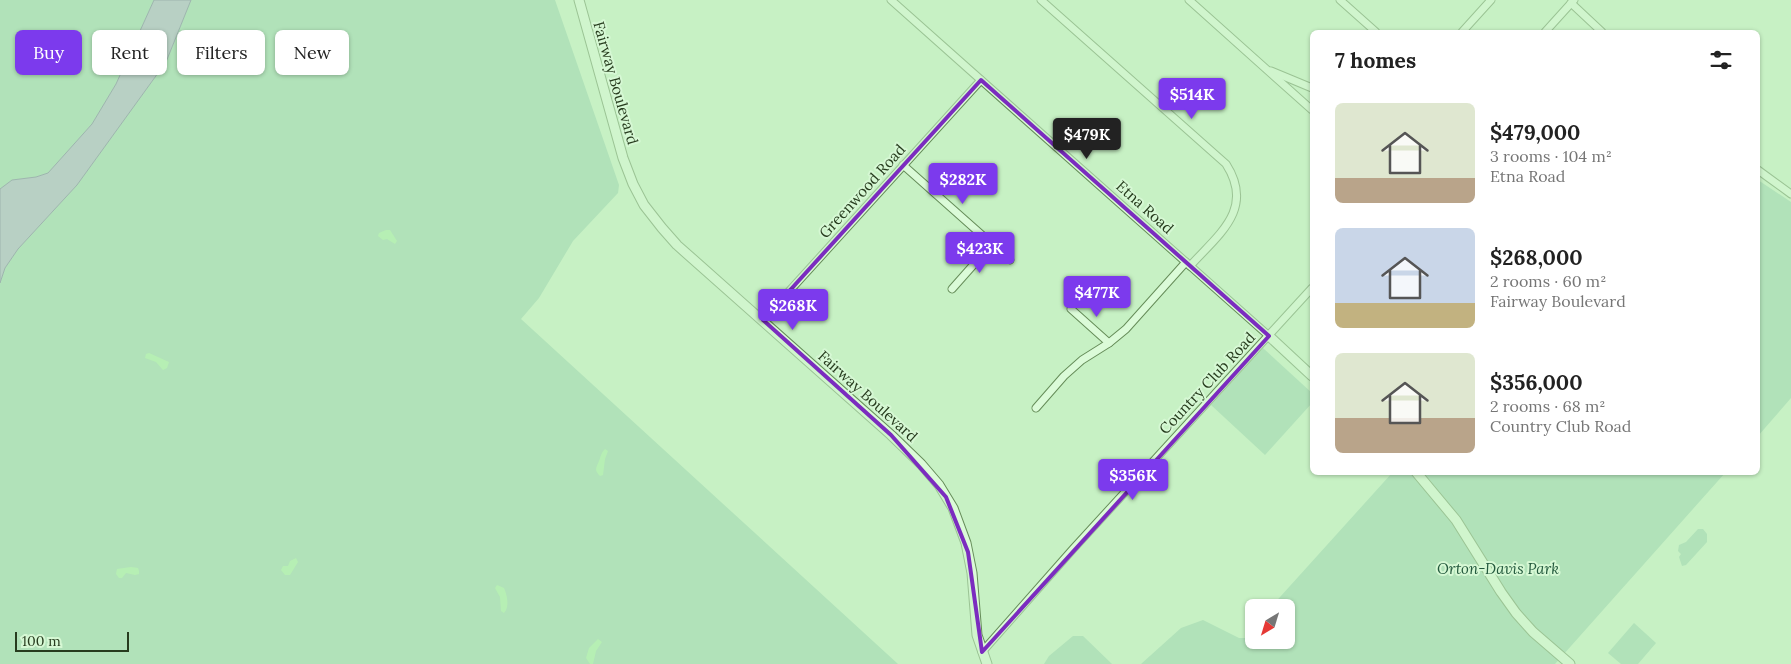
<!DOCTYPE html>
<html lang="en">
<head>
<meta charset="utf-8">
<style>
  :root { --surface:#fff; --page:#f6f6f6; --text:#222; --muted:#767676; --accent:#7c3aed }
  body { margin:0; font-family:Lora,serif; background:var(--page); color:var(--text); height:100vh; display:flex; flex-direction:column; font-size:19px; white-space:nowrap }
  * { box-sizing:border-box; margin:0 }
  p { font-size:16px; color:var(--muted) }
  .icon { flex:none; width:28px; height:28px; fill:none; stroke:currentColor; stroke-width:2; stroke-linecap:round; stroke-linejoin:round }
  .map { position:relative; flex:1; overflow:hidden }
  .side { position:absolute; left:1310px; top:30px; width:450px; height:445px; display:flex; flex-direction:column; background:var(--surface); border-radius:8px; box-shadow:0 1px 4px #0004 }
  .side>* { flex:none }
  .top-card { position:absolute; left:15px; top:30px; width:475px; height:45px; display:flex; gap:10px }
  .needle { width:32px; rotate:218deg }
  .buttons { position:absolute; left:1245px; top:599px; display:grid; gap:10px }
  .buttons a { display:grid; place-items:center; width:50px; height:50px; border-radius:8px; background:var(--surface); box-shadow:0 1px 4px #0004; font-size:25px }
  .scale { position:absolute; left:15px; bottom:12px; width:114px; box-sizing:border-box; padding-left:5px; border:2px solid #273c1e; border-top:0; font-size:14px; line-height:18px; white-space:nowrap; color:#273c1e; -webkit-text-stroke:4px #d6f8d4; paint-order:stroke }
  .price { position:absolute; translate:-50% -42px; padding:0 11px; border-radius:5px; background:var(--accent); color:#fff; font-size:16px; line-height:32px; filter:drop-shadow(0 1px 2px #0008) }
  .price::after { content:''; position:absolute; left:50%; top:30px; width:15px; height:11px; margin-left:-8px; background:inherit; clip-path:polygon(0 0,100% 0,50% 100%) }
  .price.selected { background:#222; color:#fff }
  ul { padding:0; list-style:none }
  li { display:flex; align-items:center; gap:15px; height:125px; padding:0 25px }
  li span { display:grid; place-items:center; flex:none; width:140px; height:100px; border-radius:8px; color:#555 }
  li>.icon { margin-inline-start:auto }
  span .icon { width:60px; height:60px; fill:#fffc; stroke-width:1 }
  li b { font-size:21px }
  h2 { display:flex; justify-content:space-between; align-items:center; height:60px; padding:0 25px; font-size:21px }
  .pill { padding:0 18px; border-radius:8px; background:var(--surface); box-shadow:0 1px 4px #0004; font-size:18px; line-height:45px }
  .pill.selected { background:var(--accent); color:#fff }
  .map>svg:first-child { display:block }
  .green { fill:#97d0aa }
  .sand { fill:#a3ee9f }
  .water { fill:#a6a8c3; stroke:#6c6d93 }
  .lines { fill:none; stroke-linecap:round; stroke-linejoin:round }
  .minor-casing { stroke:#668d59; stroke-width:9 }
  .tertiary-casing { stroke:#668d59; stroke-width:11 }
  .minor { stroke:#dbfbd8; stroke-width:7 }
  .tertiary { stroke:#dbfbd8; stroke-width:9 }
  .marked { fill:none; stroke:#7b2cbf; stroke-width:4; stroke-linejoin:round }
  .labels { text-anchor:middle; dominant-baseline:central; stroke-width:4; stroke-linejoin:round; paint-order:stroke }
  .street-label { font-size:15px; fill:#273c1e; stroke:#d6f8d4 }
  .park-label { font-size:15px; font-style:italic; fill:#23593d; stroke:#d6f8d4 }
</style>
</head>
<body>
<div class="map">
<svg width="1791" height="664" viewBox="0 0 1791 664">
  <rect width="100%" height="100%" fill="#c7f1c4"/>
  <!-- green -->
  <g class="green">
    <path d="M 0,0 L 154,0 L 116,84 L 92,124 L 48,173 L 36,177 L 12,180 L 0,189 Z"/>
    <path d="M 191,0 L 555,0 L 619,185 L 618,193 L 573,241 L 539,298 L 521,319 L 898,664 L 0,664 L 0,283 L 5,268 L 18,249 L 77,185 L 166,62 Z"/>
    <path d="M 1758,180 L 1791,202 L 1791,398 L 1758,436 Z"/>
    <path d="M 1263,348 L 1312,393 L 1312,403 L 1265,455 L 1211,405 Z"/>
    <path d="M 1392,473 L 1725,473 L 1555,664 L 1141,664 L 1181,628 L 1203,620 L 1239,638 L 1254,638 L 1254,640 L 1286,640 L 1286,608 L 1271,607 Z"/>
    <path d="M 1698,529 L 1703,529 L 1707,534 L 1707,542 L 1686,565 L 1682,566 L 1679,557 L 1681,554 L 1678,551 L 1679,545 L 1686,542 Z"/>
    <path d="M 1634,623 L 1656,643 L 1638,664 L 1621,664 L 1608,653 Z"/>
    <path d="M 1073,636 L 1083,636 L 1112,664 L 1044,664 L 1049,656 Z"/>
  </g>
  <!-- sand -->
  <g class="sand">
    <path d="M 386,230 L 390,230 L 397,241 L 395,244 L 387,239 L 383,240 L 378,236 L 379,233 Z"/>
    <path d="M 149,353 L 169,362 L 167,368 L 163,370 L 156,362 L 145,358 L 146,354 Z"/>
    <path d="M 605,449 L 608,451 L 605,459 L 603,475 L 600,476 C 594,470 596,468 599,461 C 601,456 601,453 605,449 Z"/>
    <path d="M 296,558 L 298,562 L 290,575 L 285,575 L 281,570 L 283,566 L 288,566 L 290,561 Z"/>
    <path d="M 131,567 L 138,568 L 139,571 L 139,574 L 135,575 L 126,573 L 122,578 L 119,578 L 116,574 L 117,569 Z"/>
    <path d="M 497,585 L 504,588 C 507,595 510,607 504,613 L 501,611 L 500,597 L 495,588 Z"/>
    <path d="M 598,639 L 602,642 L 596,651 L 593,664 L 590,664 L 586,658 L 589,648 Z"/>
  </g>
  <!-- water -->
  <path class="water" d="M 154,0 L 191,0 L 166,62 L 77,185 L 18,249 L 5,268 L 0,283 L 0,189 L 12,180 L 36,177 L 48,173 L 92,124 L 116,84 Z"/>
  <g class="lines">
    <!-- minor casing -->
    <g class="minor-casing">
      <g id="minor">
        <path d="M 891,0 L 1269,336"/>
        <path d="M 1041,0 L 1226,164 C 1255,209 1219,234 1190,266"/>
        <path d="M 1189,0 L 1312,110"/>
        <path d="M 1340,0 L 1376,32"/>
        <path d="M 1571,3 L 1602,32"/>
        <path d="M 1462,32 L 1491,0"/>
        <path d="M 1545,32 L 1574,0"/>
        <path d="M 1271,71 L 1312,88"/>
        <path d="M 903,165 L 1010,260"/>
        <path d="M 1758,170 L 1791,194"/>
        <path d="M 952,289 L 991,245"/>
        <path d="M 1071,309 L 1109,343"/>
        <path d="M 763,320 L 981,80"/>
        <path d="M 1036,408 L 1064,376 L 1082,360 L 1109,343 L 1126,329 L 1186,262"/>
        <path d="M 982,652 L 1073,549 L 1312,288"/>
      </g>
    </g>
    <!-- tertiary casing -->
    <g class="tertiary-casing">
      <g id="tertiary">
        <path d="M 579,0 L 623,158 L 633,184 L 644,205 L 662,228 L 677,245 L 891,435 L 921,464 L 939,485 L 953,508 L 966,543 L 972,573 L 977,635 L 987,664"/>
        <path d="M 1269,336 L 1312,376"/>
        <path d="M 1416,472 L 1456,520 L 1501,592 L 1516,613 L 1533,632 L 1570,664"/>
      </g>
    </g>
    <!-- minor -->
    <use href="#minor" class="minor"/>
    <!-- tertiary -->
    <use href="#tertiary" class="tertiary"/>
  </g>
  <!-- marked area -->
  <path d="M0 0H1791V664H0ZM 981,80 L 1269,336 L 982,652 L 968,552 L 946,497 L 891,435 L 763,320 Z" fill="#c7f1c4" fill-opacity=".55" fill-rule="evenodd"/>
  <path class="marked" d="M 981,80 L 1269,336 L 982,652 L 968,552 L 946,497 L 891,435 L 763,320 Z"/>
  <g class="labels">
    <!-- street labels -->
    <g class="street-label">
      <text transform="translate(616 83) rotate(74)">Fairway Boulevard</text>
      <text transform="translate(862 191) rotate(-48)">Greenwood Road</text>
      <text transform="translate(1145 207) rotate(42)">Etna Road</text>
      <text transform="translate(1207 383) rotate(-47)">Country Club Road</text>
      <text transform="translate(868 396) rotate(42)">Fairway Boulevard</text>
    </g>
    <!-- park labels -->
    <g class="park-label">
      <text x="1498" y="568">Orton-Davis Park</text>
    </g>
  </g>
</svg>
<div class="buttons">
<a><svg class="needle" viewBox="-14 -14 28 28"><path d="M0-13l5 13h-10z" fill="#e53935"/><path d="M0 13l5-13h-10z" fill="#767676"/></svg></a>
</div>
<div class="scale">100 m</div>
<b class="price" style="left:1192px;top:120px">$514K</b>
<b class="price selected" style="left:1087px;top:160px">$479K</b>
<b class="price" style="left:963px;top:205px">$282K</b>
<b class="price" style="left:980px;top:274px">$423K</b>
<b class="price" style="left:1097px;top:318px">$477K</b>
<b class="price" style="left:793px;top:331px">$268K</b>
<b class="price" style="left:1133px;top:501px">$356K</b>
<div class="top-card">
<a class="pill selected">Buy</a>
<a class="pill">Rent</a>
<a class="pill">Filters</a>
<a class="pill">New</a>
</div>
<section class="side">
<h2>7 homes<svg class="icon" aria-label="filters" viewBox="0 0 24 24"><path d="M4 7h16M4 17h16"/><circle cx="9" cy="7" r="2"/><circle cx="15" cy="17" r="2"/></svg></h2>
<ul>
<li><span style="background:linear-gradient(#dfe7d0 75%,#b9a48a 0)"><svg class="icon" aria-label="home" viewBox="0 0 24 24"><path d="M3 11l9-7 9 7M6 9v11h12V9"/></svg></span><div><b>$479,000</b><p>3 rooms · 104 m²</p><p>Etna Road</p></div></li>
<li><span style="background:linear-gradient(#c9d6e8 75%,#c2b280 0)"><svg class="icon" aria-label="home" viewBox="0 0 24 24"><path d="M3 11l9-7 9 7M6 9v11h12V9"/></svg></span><div><b>$268,000</b><p>2 rooms · 60 m²</p><p>Fairway Boulevard</p></div></li>
<li><span style="background:linear-gradient(#dfe7d0 65%,#b9a48a 0)"><svg class="icon" aria-label="home" viewBox="0 0 24 24"><path d="M3 11l9-7 9 7M6 9v11h12V9"/></svg></span><div><b>$356,000</b><p>2 rooms · 68 m²</p><p>Country Club Road</p></div></li>
</ul>
</section>
</div>
</body>
</html>
